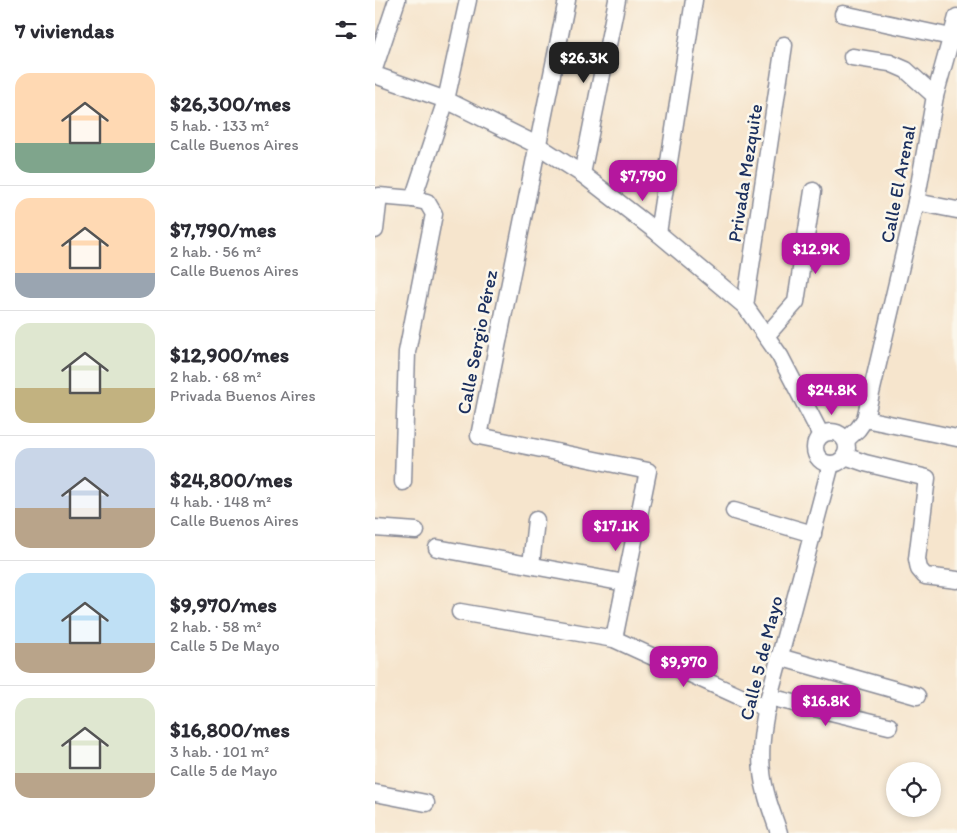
<!DOCTYPE html>
<html lang="es">
<head>
<meta charset="utf-8">
<style>
  :root { --surface:#fff; --page:#f2f2f3; --text:#2b2b33; --muted:#7c7c81; --line:#e1e1e2; --accent:#b5179e }
  body { margin:0; font-family:Itim,sans-serif; background:var(--page); color:var(--text); height:100vh; display:flex; flex-direction:column; font-size:19px; white-space:nowrap }
  * { box-sizing:border-box; margin:0 }
  p { font-size:16px; color:var(--muted) }
  .icon { flex:none; width:28px; height:28px; fill:none; stroke:currentColor; stroke-width:2; stroke-linecap:round; stroke-linejoin:round }
  .map { position:relative; flex:1; overflow:hidden }
  .panel { display:flex; flex-direction:column; background:var(--surface); width:375px }
  .panel>* { flex:none }
  .controls { position:absolute; left:511px; top:762px; display:grid; gap:10px }
  .controls a { display:grid; place-items:center; width:55px; height:55px; border-radius:50%; background:var(--surface); box-shadow:0 2px 8px #0003; font-size:25px }
  .price { position:absolute; translate:-50% -42px; padding:0 11px; border-radius:10px; background:var(--accent); color:#fff; font-size:16px; line-height:32px; filter:drop-shadow(0 1px 2px #0008) }
  .price::after { content:''; position:absolute; left:50%; top:30px; width:15px; height:11px; margin-left:-8px; background:inherit; clip-path:polygon(0 0,100% 0,50% 100%) }
  .price.active { background:#222; color:#fff }
  ul { padding:0; list-style:none }
  li { display:flex; align-items:center; gap:15px; height:125px; padding:0 15px }
  li+li { border-top:1px solid var(--line) }
  li span { display:grid; place-items:center; flex:none; width:140px; height:100px; border-radius:15px; color:#555 }
  li>.icon { margin-inline-start:auto }
  span .icon { width:60px; height:60px; fill:#fffc; stroke-width:1 }
  li b { font-size:21px }
  h2 { display:flex; justify-content:space-between; align-items:center; height:60px; padding:0 15px; font-size:21px }
  main { display:flex; flex:1; min-height:0 }
  .map>svg:first-child { display:block }
  .lines { fill:none; stroke-linecap:round; stroke-linejoin:round }
  .minor-casing { stroke:#888a96; stroke-width:19 }
  .minor { stroke:#fff; stroke-width:16 }
  .labels { text-anchor:middle; dominant-baseline:central; stroke-width:5; stroke-linejoin:round; paint-order:stroke }
  .street-label { font-size:19px; fill:#1b2f5e; stroke:#fbf7ec }
</style>
</head>
<body>
<main>
<section class="panel">
<h2>7 viviendas<svg class="icon" aria-label="filters" viewBox="0 0 24 24"><path d="M4 7h16M4 17h16"/><circle cx="9" cy="7" r="2"/><circle cx="15" cy="17" r="2"/></svg></h2>
<ul>
<li><span style="background:linear-gradient(#ffd9b3 70%,#7fa58c 0)"><svg class="icon" aria-label="home" viewBox="0 0 24 24"><path d="M3 11l9-7 9 7M6 9v11h12V9"/></svg></span><div><b>$26,300/mes</b><p>5 hab. · 133 m²</p><p>Calle Buenos Aires</p></div></li>
<li><span style="background:linear-gradient(#ffd9b3 75%,#9aa5b1 0)"><svg class="icon" aria-label="home" viewBox="0 0 24 24"><path d="M3 11l9-7 9 7M6 9v11h12V9"/></svg></span><div><b>$7,790/mes</b><p>2 hab. · 56 m²</p><p>Calle Buenos Aires</p></div></li>
<li><span style="background:linear-gradient(#dfe7d0 65%,#c2b280 0)"><svg class="icon" aria-label="home" viewBox="0 0 24 24"><path d="M3 11l9-7 9 7M6 9v11h12V9"/></svg></span><div><b>$12,900/mes</b><p>2 hab. · 68 m²</p><p>Privada Buenos Aires</p></div></li>
<li><span style="background:linear-gradient(#c9d6e8 60%,#b9a48a 0)"><svg class="icon" aria-label="home" viewBox="0 0 24 24"><path d="M3 11l9-7 9 7M6 9v11h12V9"/></svg></span><div><b>$24,800/mes</b><p>4 hab. · 148 m²</p><p>Calle Buenos Aires</p></div></li>
<li><span style="background:linear-gradient(#bfe0f5 70%,#b9a48a 0)"><svg class="icon" aria-label="home" viewBox="0 0 24 24"><path d="M3 11l9-7 9 7M6 9v11h12V9"/></svg></span><div><b>$9,970/mes</b><p>2 hab. · 58 m²</p><p>Calle 5 De Mayo</p></div></li>
<li><span style="background:linear-gradient(#dfe7d0 75%,#b9a48a 0)"><svg class="icon" aria-label="home" viewBox="0 0 24 24"><path d="M3 11l9-7 9 7M6 9v11h12V9"/></svg></span><div><b>$16,800/mes</b><p>3 hab. · 101 m²</p><p>Calle 5 de Mayo</p></div></li>
</ul>
</section>
<div class="map">
<svg width="582" height="833" viewBox="0 0 582 833">
  <rect width="100%" height="100%" fill="#fbf7ec"/>
  <filter id="ink" filterUnits="userSpaceOnUse"><feTurbulence type="fractalNoise" baseFrequency=".02" numOctaves="2"/><feDisplacementMap in="SourceGraphic" scale="10" xChannelSelector="R" yChannelSelector="G"/><feConvolveMatrix kernelMatrix="1 2 1 2 8 2 1 2 1" color-interpolation-filters="sRGB"/></filter>
  <filter id="wash" filterUnits="userSpaceOnUse"><feTurbulence type="fractalNoise" baseFrequency=".0096" numOctaves="4" result="noise"/><feDisplacementMap in="SourceGraphic" scale="20" xChannelSelector="R" yChannelSelector="G"/><feGaussianBlur stdDeviation="1.12" result="paint"/><feColorMatrix in="noise" values="0 0 0 0 0 0 0 0 0 0 0 0 0 0 0 0 0 1.4 0 .05"/><feComposite in="paint" operator="in"/></filter>
  <g filter="url(#wash)">
    <rect width="100%" height="100%" fill="#f6e5cd"/>
  </g>
  <g filter="url(#ink)">
    <g class="lines">
      <!-- minor casing -->
      <g class="minor-casing">
        <g id="minor">
          <path d="M 192,0 L 104,436 L 273,471 L 239,639"/>
          <path d="M 468,14 L 576,37"/>
          <path d="M 477,57 L 515,63 L 531,70 L 560,96"/>
          <path d="M 0,66 L 22,0"/>
          <path d="M 0,75 L 71,100 L 162,145 L 207,174 L 283,233 L 370,306 L 405,356 L 446,435"/>
          <path d="M 207,174 L 242,0"/>
          <path d="M 38,199 L 71,100 L 93,0"/>
          <path d="M 541,202 L 582,210"/>
          <path d="M 0,230 L 4,196 L 38,199 L 52,202 L 59,214 L 32,352 L 28,482"/>
          <path d="M 283,233 L 319,0"/>
          <path d="M 370,306 L 409,45"/>
          <path d="M 391,336 L 421,302 L 438,191"/>
          <path d="M 490,419 L 582,438"/>
          <circle cx="456" cy="448" r="16"/>
          <path d="M 471,440 L 483,429 L 490,419 L 541,202 L 560,96 L 582,17"/>
          <path d="M 470,456 L 490,463 L 552,478 L 542,559 L 544,569 L 550,576 L 582,580"/>
          <path d="M 359,511 L 438,534"/>
          <path d="M 0,528 L 41,531"/>
          <path d="M 62,548 L 250,583"/>
          <path d="M 156,565 L 161,520"/>
          <path d="M 85,612 L 239,639 L 392,709"/>
          <path d="M 404,657 L 542,696"/>
          <path d="M 394,697 L 514,726"/>
          <path d="M 0,793 L 51,803"/>
          <path d="M 404,833 C 400,820 394,806 391,793 C 382,762 387,728 394,697 L 456,464"/>
        </g>
      </g>
      <!-- minor -->
      <use href="#minor" class="minor"/>
    </g>
  </g>
  <g class="labels">
    <!-- street labels -->
    <g class="street-label">
      <text transform="translate(370 173) rotate(-81)">Privada Mezquite</text>
      <text transform="translate(523 184) rotate(-79)">Calle El Arenal</text>
      <text transform="translate(102 342) rotate(-79)">Calle Sergio Pérez</text>
      <text transform="translate(386 658) rotate(-76)">Calle 5 de Mayo</text>
    </g>
  </g>
</svg>
<div class="controls">
<a><svg class="icon" aria-label="locate" viewBox="0 0 24 24"><circle cx="12" cy="12" r="6"/><path d="M12 2v4M12 18v4M2 12h4M18 12h4"/></svg></a>
</div>
<b class="price active" style="left:209px;top:84px">$26.3K</b>
<b class="price" style="left:268px;top:202px">$7,790</b>
<b class="price" style="left:441px;top:275px">$12.9K</b>
<b class="price" style="left:457px;top:416px">$24.8K</b>
<b class="price" style="left:241px;top:552px">$17.1K</b>
<b class="price" style="left:309px;top:688px">$9,970</b>
<b class="price" style="left:451px;top:727px">$16.8K</b>
</div>
</main>
</body>
</html>
